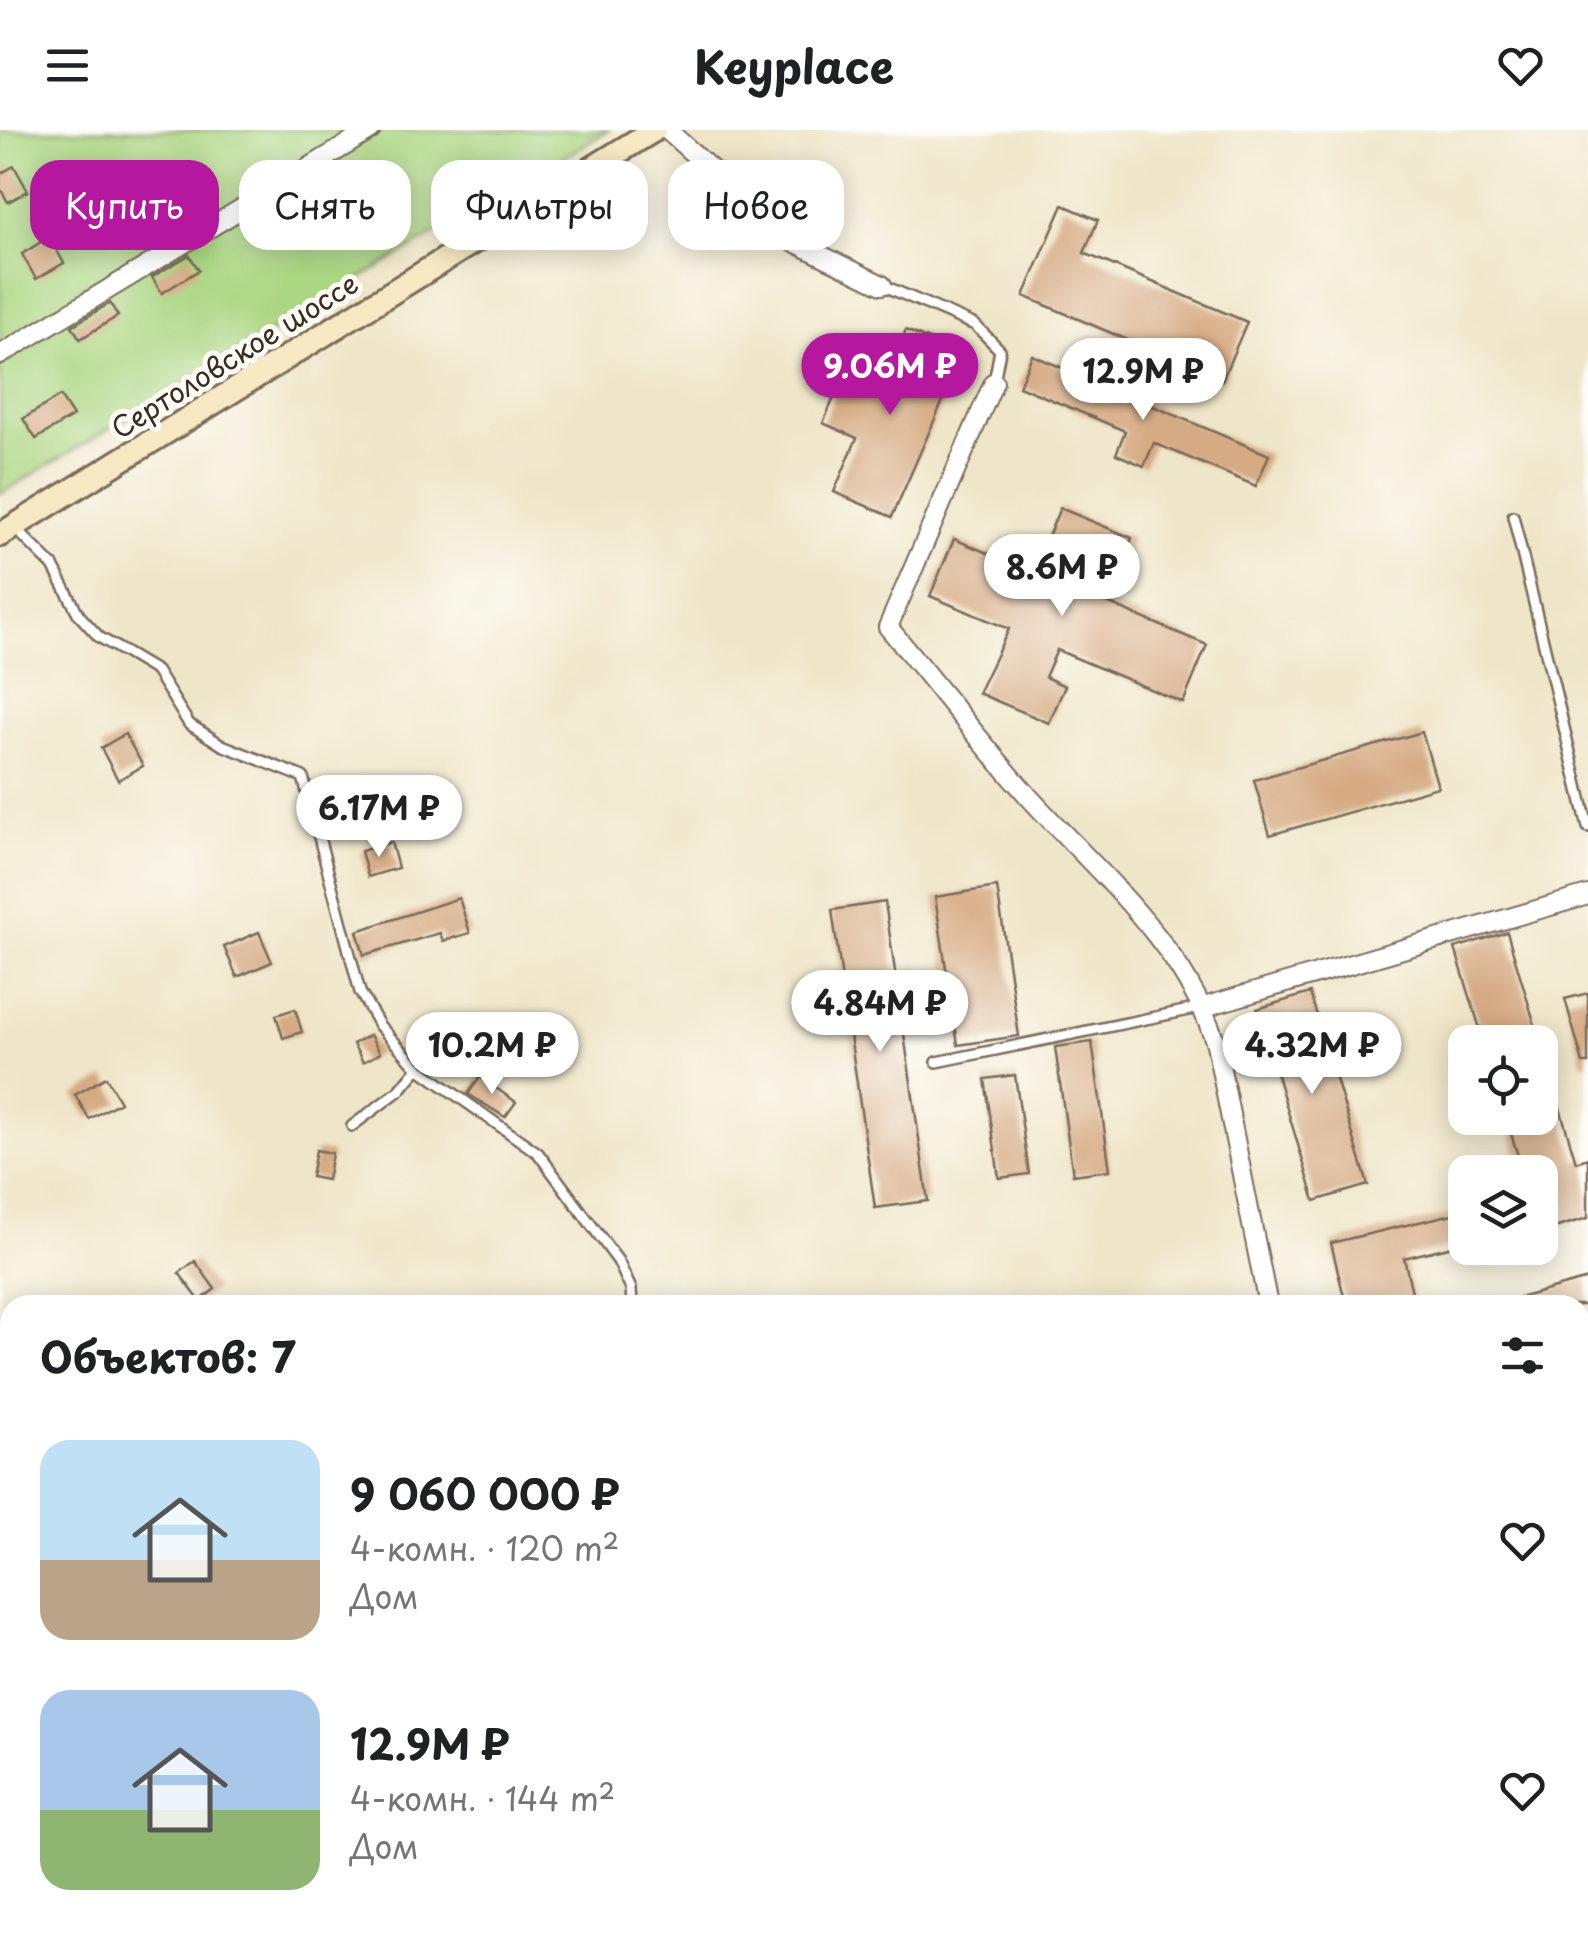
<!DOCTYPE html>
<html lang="ru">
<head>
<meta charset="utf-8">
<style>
  :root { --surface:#fff; --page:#f2f2f2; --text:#202124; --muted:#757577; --accent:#b5179e }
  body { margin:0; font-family:"Playpen Sans",sans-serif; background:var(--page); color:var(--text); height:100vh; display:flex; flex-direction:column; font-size:38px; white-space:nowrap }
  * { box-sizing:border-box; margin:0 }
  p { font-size:32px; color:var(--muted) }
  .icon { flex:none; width:55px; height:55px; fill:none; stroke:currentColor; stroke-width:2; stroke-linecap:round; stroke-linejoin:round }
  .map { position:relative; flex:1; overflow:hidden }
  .panel { position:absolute; left:0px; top:1165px; width:1590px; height:640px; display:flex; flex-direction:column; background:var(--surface); border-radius:30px 30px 0 0; box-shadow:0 5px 25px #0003 }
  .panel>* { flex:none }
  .hud { position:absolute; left:30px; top:30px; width:1000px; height:90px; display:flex; gap:20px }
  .controls { position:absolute; left:1448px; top:895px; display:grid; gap:20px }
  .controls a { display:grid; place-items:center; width:110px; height:110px; border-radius:20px; background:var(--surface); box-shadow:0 5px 25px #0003; font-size:50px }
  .price { position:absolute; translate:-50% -85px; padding:0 22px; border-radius:35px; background:#fff; color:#222; font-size:32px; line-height:65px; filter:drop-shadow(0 2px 5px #0008) }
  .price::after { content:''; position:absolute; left:50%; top:60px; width:30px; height:22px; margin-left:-15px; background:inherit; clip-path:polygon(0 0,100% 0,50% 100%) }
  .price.current { background:var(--accent); color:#fff }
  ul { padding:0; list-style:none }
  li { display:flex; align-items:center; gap:30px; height:250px; padding:0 40px }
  li span { display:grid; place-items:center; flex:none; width:280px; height:200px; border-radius:30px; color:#555 }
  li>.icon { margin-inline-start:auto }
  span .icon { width:120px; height:120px; fill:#fffc; stroke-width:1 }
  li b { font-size:42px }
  h2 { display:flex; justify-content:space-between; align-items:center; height:120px; padding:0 40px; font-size:42px }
  .pill { padding:0 35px; border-radius:30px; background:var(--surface); box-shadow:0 5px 25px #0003; font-size:35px; line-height:90px }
  .pill.current { background:var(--accent); color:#fff }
  header { display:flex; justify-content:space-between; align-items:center; height:130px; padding:0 40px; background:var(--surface); font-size:45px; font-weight:700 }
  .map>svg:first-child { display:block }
  .green { fill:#abd682; stroke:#738050; stroke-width:2.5 }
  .water { fill:#5cacd7; stroke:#4c6b7a; stroke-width:2.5 }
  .building { fill:#d6aa83 }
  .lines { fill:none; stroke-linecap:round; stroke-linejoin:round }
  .service-casing { stroke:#7a6b5a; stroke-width:14 }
  .minor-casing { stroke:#7a6b5a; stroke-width:22 }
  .secondary-casing { stroke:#7a6b5a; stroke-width:28 }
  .service { stroke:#fff; stroke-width:9 }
  .minor { stroke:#fff; stroke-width:18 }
  .secondary { stroke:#f7e9c3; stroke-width:22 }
  .labels { text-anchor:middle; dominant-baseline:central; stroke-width:10; stroke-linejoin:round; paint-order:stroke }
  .street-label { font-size:28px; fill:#3b2a1e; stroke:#fdfcf7 }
</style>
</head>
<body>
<header><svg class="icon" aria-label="menu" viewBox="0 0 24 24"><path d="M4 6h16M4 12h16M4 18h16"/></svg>Keyplace<svg class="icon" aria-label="heart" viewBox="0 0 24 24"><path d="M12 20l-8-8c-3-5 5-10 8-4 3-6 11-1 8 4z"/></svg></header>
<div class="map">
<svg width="1588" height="1805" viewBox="0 0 1588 1805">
  <rect width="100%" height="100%" fill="#fdfcf7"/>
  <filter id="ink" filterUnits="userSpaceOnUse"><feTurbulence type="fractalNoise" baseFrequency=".01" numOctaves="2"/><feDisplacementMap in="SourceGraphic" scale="20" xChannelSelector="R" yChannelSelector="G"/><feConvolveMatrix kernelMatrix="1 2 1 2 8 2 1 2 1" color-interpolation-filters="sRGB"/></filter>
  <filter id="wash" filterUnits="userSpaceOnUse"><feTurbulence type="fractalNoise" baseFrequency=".0048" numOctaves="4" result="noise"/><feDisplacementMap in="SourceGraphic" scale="40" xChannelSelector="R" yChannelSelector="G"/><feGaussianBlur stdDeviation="2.25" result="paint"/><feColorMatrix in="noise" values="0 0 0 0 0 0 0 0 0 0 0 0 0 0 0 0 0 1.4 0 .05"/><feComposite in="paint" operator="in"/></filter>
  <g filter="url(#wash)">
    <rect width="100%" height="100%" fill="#efe5c8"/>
    <!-- green -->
    <path class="green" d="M 0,0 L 609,0 L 0,364 Z"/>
    <!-- water -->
    <path class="water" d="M 964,1795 L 1109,1795 L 1099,1805 L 957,1805 Z"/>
    <g id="blocks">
      <!-- building -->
      <g class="building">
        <path d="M 14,36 L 28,61 L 8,72 L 0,58 L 0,44 Z"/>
        <path d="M 1063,75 L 1098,90 L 1084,123 L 1247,192 L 1222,250 L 1024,166 Z"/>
        <path d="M 49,107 L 64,133 L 36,149 L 22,124 Z"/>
        <path d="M 189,125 L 199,140 L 162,163 L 152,147 Z"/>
        <path d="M 110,173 L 118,186 L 80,209 L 72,196 Z"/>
        <path d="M 906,200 L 963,225 L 892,387 L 834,362 L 857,308 L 823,293 L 852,226 L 887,242 Z"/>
        <path d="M 1032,225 L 1269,325 L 1256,356 L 1154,313 L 1144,336 L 1116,324 L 1125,301 L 1019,256 Z"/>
        <path d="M 60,266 L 73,286 L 36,309 L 23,289 Z"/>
        <path d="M 1060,378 L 1132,408 L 1123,430 L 1099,420 L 1081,462 L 1207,515 L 1183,573 L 1057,520 L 1045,547 L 1065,556 L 1049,593 L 978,563 L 1009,499 L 930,466 L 954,409 L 1033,442 Z"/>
        <path d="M 1422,602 L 1438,657 L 1270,705 L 1254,650 Z"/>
        <path d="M 125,604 L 143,636 L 118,650 L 101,618 Z"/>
        <path d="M 391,712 L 398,738 L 368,747 L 361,721 Z"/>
        <path d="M 997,757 L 1019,906 L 958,915 L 935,767 Z"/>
        <path d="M 459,768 L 470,803 L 443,811 L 440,803 L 364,825 L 357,801 Z"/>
        <path d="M 885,772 L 928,1071 L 875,1078 L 832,780 Z"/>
        <path d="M 259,802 L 272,832 L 237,847 L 224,817 Z"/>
        <path d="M 1507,802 L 1540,912 L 1484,912 L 1455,818 Z"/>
        <path d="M 1310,863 L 1368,1055 L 1315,1071 L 1257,879 Z"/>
        <path d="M 1588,863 L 1588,933 L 1583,933 L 1565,869 Z"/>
        <path d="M 295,879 L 302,902 L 283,908 L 276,885 Z"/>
        <path d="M 370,905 L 380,923 L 363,932 L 353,914 Z"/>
        <path d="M 1092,912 L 1110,1040 L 1073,1045 L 1055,917 Z"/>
        <path d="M 1540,924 L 1544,924 L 1576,1032 L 1588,1028 L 1588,1088 L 1540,1102 L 1540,1042 L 1523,1042 L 1506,988 L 1540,988 Z"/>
        <path d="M 1015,945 L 1029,1044 L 999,1048 L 985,949 Z"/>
        <path d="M 106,947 L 120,972 L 89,989 L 75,965 Z"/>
        <path d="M 480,947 L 516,972 L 505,987 L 468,964 Z"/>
        <path d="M 316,1020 L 332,1023 L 327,1050 L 311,1047 Z"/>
        <path d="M 1465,1081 L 1465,1113 L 1404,1128 L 1415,1175 L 1346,1175 L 1331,1113 Z"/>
        <path d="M 195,1131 L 215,1159 L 200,1171 L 179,1143 Z"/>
        <path d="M 1588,1149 L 1588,1175 L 1512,1175 L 1511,1170 Z"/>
      </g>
    </g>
  </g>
  <g filter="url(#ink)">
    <use href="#blocks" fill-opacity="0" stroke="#7a6b5a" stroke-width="2.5"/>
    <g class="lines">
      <!-- service casing -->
      <g class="service-casing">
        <g id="service">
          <path d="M 882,155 L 975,195 L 1000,220 L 994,252"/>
          <path d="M 1513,386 L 1588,697"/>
          <path d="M 16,399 L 53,436 L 79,485 L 99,507 L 156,541 L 189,594 L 222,615 L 303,647 L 360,862 L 379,895 L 418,938 L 400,960 L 352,996"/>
          <path d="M 937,932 L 1204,877"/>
          <path d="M 418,938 L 538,1023 L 618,1131 L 631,1159 L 632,1175"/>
          <path d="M 0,1627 L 7,1658 L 10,1659"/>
        </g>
      </g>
      <!-- minor casing -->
      <g class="minor-casing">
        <g id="minor">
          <path d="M 667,0 L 790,110 L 882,155"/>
          <path d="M 0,225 L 371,0"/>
          <path d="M 994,252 L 888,497 C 935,553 980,612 1029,667 C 1099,744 1183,812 1216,914 L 1268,1175"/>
          <path d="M 1204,877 L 1588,765"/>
          <path d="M 0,1403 L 10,1394"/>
          <path d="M 0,1555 L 10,1555"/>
          <path d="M 1544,1795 L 1555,1805"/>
          <path d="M 919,1805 L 927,1795"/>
          <path d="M 1508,1805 L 1520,1795"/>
        </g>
      </g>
      <!-- secondary casing -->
      <g class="secondary-casing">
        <path id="secondary" d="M 0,405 L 654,0"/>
      </g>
      <!-- service -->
      <use href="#service" class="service"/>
      <!-- minor -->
      <use href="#minor" class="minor"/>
      <!-- secondary -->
      <use href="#secondary" class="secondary"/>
    </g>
  </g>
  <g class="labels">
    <!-- street labels -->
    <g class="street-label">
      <text transform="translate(234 225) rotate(-32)">Сертоловское шоссе</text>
    </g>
  </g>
</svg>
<div class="controls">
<a><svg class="icon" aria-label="locate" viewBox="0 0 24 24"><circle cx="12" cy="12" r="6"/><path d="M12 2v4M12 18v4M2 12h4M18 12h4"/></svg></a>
<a><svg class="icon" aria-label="layers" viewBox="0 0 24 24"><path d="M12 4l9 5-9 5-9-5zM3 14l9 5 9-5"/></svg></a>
</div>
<b class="price current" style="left:890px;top:288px">9.06M ₽</b>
<b class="price" style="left:1143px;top:293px">12.9M ₽</b>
<b class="price" style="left:1062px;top:489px">8.6M ₽</b>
<b class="price" style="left:379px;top:730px">6.17M ₽</b>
<b class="price" style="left:880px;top:925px">4.84M ₽</b>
<b class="price" style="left:492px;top:967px">10.2M ₽</b>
<b class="price" style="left:1312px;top:967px">4.32M ₽</b>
<div class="hud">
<a class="pill current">Купить</a>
<a class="pill">Снять</a>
<a class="pill">Фильтры</a>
<a class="pill">Новое</a>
</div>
<section class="panel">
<h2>Объектов: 7<svg class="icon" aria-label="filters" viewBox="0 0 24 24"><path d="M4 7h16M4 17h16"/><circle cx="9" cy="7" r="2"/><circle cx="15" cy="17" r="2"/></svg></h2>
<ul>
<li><span style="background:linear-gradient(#bfe0f5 60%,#b9a48a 0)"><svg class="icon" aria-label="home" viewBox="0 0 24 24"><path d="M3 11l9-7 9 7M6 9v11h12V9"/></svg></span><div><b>9 060 000 ₽</b><p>4-комн. · 120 m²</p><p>Дом</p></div><svg class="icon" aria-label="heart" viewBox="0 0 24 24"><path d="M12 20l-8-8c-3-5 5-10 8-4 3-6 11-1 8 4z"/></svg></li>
<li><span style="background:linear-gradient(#a9c7e8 60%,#8fb573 0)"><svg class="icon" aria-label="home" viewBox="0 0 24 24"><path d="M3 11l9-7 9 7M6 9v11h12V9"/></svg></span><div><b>12.9M ₽</b><p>4-комн. · 144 m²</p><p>Дом</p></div><svg class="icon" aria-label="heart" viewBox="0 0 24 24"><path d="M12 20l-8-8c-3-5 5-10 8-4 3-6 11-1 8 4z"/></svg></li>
</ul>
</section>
</div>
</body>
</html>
